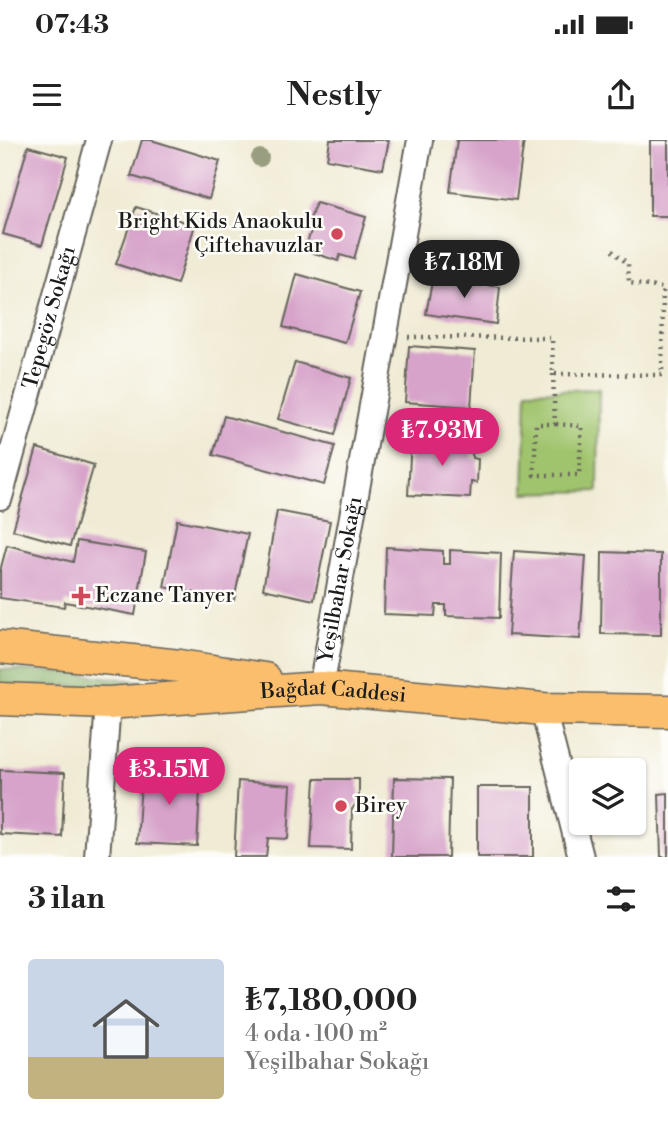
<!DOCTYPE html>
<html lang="tr">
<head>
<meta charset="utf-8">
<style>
  :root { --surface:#fff; --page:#f6f6f6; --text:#222; --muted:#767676; --accent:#db2777 }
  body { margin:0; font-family:"Libre Bodoni",serif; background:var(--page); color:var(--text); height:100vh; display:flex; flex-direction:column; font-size:26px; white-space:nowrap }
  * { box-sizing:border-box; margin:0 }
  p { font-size:23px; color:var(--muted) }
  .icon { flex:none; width:38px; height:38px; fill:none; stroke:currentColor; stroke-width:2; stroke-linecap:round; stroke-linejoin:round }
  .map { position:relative; height:717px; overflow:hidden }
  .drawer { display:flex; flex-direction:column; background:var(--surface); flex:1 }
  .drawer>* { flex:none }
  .fabs { position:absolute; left:569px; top:618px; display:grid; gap:14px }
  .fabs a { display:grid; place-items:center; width:77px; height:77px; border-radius:7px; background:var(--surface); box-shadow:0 2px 5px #0004; font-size:35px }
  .price { position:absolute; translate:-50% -60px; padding:0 16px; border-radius:24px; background:var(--accent); color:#fff; font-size:23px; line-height:46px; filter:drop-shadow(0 2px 4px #0008) }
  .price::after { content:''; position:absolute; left:50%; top:42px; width:21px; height:16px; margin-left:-10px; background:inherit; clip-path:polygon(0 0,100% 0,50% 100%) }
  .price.on { background:#222; color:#fff }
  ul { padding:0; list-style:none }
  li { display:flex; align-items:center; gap:21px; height:175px; padding:0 28px }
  li span { display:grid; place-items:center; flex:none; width:196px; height:140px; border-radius:7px; color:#555 }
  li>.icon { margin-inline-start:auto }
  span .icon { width:84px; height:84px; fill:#fffc; stroke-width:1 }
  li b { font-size:30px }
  h2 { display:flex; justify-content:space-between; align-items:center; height:84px; padding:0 28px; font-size:30px }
  .status { display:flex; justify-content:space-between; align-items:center; height:49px; padding:0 35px; background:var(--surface); direction:ltr }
  .status svg { height:19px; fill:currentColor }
  header { display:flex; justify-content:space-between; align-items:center; height:91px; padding:0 28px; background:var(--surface); font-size:32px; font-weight:700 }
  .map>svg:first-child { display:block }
  .green { fill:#a0c46d; stroke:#5e7044; stroke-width:2 }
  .forest { fill:#80aa60; stroke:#4e633e; stroke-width:2 }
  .building { fill:#d7a3ca }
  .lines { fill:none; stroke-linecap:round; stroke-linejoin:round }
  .minor-casing { stroke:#66645c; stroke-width:28 }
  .major-casing { stroke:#66645c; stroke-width:35 }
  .path { stroke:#66645c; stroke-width:4.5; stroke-dasharray:2 5; stroke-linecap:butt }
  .minor { stroke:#fff; stroke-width:24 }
  .major { stroke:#fabe6d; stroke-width:32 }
  .tree { fill:#999e80 }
  .poi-dot { fill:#d1495b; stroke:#fdfcf7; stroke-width:2.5 }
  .labels { text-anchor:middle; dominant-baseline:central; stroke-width:5; stroke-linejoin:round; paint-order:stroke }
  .poi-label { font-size:21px; fill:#1c1c1c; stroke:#fdfcf7; text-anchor:start }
  .street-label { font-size:21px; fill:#1c1c1c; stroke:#fdfcf7 }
</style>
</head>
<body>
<div class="status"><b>07:43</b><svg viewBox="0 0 49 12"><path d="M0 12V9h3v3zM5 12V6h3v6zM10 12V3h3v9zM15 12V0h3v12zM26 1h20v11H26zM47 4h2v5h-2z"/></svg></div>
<header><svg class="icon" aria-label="menu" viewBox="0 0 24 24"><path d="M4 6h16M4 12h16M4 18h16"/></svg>Nestly<svg class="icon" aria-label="share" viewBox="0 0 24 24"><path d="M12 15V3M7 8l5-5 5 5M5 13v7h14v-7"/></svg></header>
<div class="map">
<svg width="668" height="717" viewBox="0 0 668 717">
  <rect width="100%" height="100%" fill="#fdfcf7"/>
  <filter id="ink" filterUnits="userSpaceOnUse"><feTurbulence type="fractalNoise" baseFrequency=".0143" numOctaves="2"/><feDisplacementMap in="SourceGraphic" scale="14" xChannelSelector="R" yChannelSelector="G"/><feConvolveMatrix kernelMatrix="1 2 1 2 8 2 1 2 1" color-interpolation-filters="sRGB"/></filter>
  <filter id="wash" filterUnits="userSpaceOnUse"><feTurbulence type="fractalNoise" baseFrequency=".00686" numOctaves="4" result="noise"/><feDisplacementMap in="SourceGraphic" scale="28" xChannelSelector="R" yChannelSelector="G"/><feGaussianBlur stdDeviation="1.57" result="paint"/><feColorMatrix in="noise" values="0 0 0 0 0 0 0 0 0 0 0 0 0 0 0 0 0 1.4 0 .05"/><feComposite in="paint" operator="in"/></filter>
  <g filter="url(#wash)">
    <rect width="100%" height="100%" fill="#f0ebd4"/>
    <!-- green -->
    <path class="green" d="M 599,249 L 598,351 L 524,353 L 527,251 Z"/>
    <!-- forest -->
    <path class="forest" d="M 0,529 L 63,532 L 140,541 L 143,542 L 144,544 L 140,547 L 2,545 L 0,545 Z"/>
    <g id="blocks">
      <!-- building -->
      <g class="building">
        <path d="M 142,0 L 151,0 L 220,21 L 209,59 L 131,36 Z"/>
        <path d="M 330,0 L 389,0 L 383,29 L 327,19 Z"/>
        <path d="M 457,0 L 524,0 L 516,60 L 450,52 Z"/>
        <rect x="650" y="0" width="18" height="76"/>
        <path d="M 28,6 L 68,17 L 42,105 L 3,94 Z"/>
        <path d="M 316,63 L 366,77 L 354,119 L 340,115 L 338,121 L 305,110 L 314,81 L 310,79 Z"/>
        <path d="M 136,67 L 195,85 L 177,144 L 116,124 Z"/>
        <path d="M 297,134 L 360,152 L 345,203 L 283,187 Z"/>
        <path d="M 433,136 L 500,147 L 496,184 L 426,174 Z"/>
        <path d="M 409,206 L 475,211 L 471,267 L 405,262 Z"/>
        <path d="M 295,222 L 351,238 L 335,295 L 278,279 Z"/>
        <path d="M 224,276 L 335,306 L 324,345 L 213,315 Z"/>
        <path d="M 411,298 L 473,301 L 472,318 L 478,319 L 477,343 L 471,342 L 470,358 L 408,355 Z"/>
        <path d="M 37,308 L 94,325 L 70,406 L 13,390 Z"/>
        <path d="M 277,371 L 330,381 L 314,460 L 263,449 Z"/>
        <path d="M 177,380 L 248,394 L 234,460 L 164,447 Z"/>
        <path d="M 77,401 L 146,412 L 135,475 L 65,462 L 64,467 L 0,458 L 0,431 L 7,405 L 73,422 Z"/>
        <path d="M 386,407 L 443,411 L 443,424 L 450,424 L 450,410 L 501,413 L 499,478 L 446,476 L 446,465 L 436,465 L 435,476 L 384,474 Z"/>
        <path d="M 514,411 L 586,416 L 580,499 L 508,495 Z"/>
        <path d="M 602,412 L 661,414 L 661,495 L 601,494 Z"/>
        <path d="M 142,628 L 201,631 L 197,706 L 137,703 Z"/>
        <path d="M 0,630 L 65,633 L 62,697 L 0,694 Z"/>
        <path d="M 394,638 L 450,639 L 448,717 L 392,717 Z"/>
        <path d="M 315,639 L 359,639 L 359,660 L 352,669 L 351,709 L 311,708 Z"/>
        <path d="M 238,641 L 291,645 L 288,699 L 268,698 L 266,717 L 234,717 Z"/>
        <rect x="477" y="647" width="56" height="70"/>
        <path d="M 668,653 L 668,717 L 661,717 L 659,654 Z"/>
      </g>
    </g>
  </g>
  <g filter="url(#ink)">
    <use href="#blocks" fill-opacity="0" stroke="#66645c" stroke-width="2"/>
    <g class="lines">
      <!-- minor casing -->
      <g class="minor-casing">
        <g id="minor">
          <path id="s1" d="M 0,357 L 99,0"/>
          <path id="s2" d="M 321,548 L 420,0"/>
          <path d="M 543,569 L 581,717"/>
          <path d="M 97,717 L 108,563"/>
        </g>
      </g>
      <!-- major casing -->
      <g class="major-casing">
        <g id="major">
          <path d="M 0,507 L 180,526 L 265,539"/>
          <path id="s3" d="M 0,559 L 108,563 L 321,548 L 543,569 L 668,571"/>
        </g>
      </g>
      <!-- path -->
      <g class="path">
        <path d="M 408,197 L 552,198 L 553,234 L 662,235 L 663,148 L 629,143 L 628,124 L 610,109"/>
        <path d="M 553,234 L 555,284 L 536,284 L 534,335 L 579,335 L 582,286 L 555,284"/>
      </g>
      <!-- minor -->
      <use href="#minor" class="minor"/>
      <!-- major -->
      <use href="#major" class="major"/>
    </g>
    <!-- trees -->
    <circle class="tree" cx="260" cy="18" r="9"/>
  </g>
  <!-- markers -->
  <g class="poi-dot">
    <circle cx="337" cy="94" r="7"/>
    <path d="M77.5 445.5h7v7h7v7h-7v7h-7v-7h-7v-7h7z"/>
    <circle cx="341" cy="666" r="7"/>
  </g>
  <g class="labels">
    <!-- poi labels -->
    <g class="poi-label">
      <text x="323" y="82" text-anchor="end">Bright Kids Anaokulu<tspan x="323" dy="24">Çiftehavuzlar</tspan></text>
      <text x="95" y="456">Eczane Tanyer</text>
      <text x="355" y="666">Birey</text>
    </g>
    <!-- street labels -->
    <g class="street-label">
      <text stroke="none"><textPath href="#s1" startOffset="186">Tepegöz Sokağı</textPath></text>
      <text stroke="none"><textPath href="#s2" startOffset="110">Yeşilbahar Sokağı</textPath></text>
      <text stroke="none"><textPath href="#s3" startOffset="334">Bağdat Caddesi</textPath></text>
    </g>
  </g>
</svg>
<div class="fabs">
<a><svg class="icon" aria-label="layers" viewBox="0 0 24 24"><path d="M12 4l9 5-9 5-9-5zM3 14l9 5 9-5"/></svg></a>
</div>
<b class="price on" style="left:464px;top:160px">₺7.18M</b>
<b class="price" style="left:442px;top:328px">₺7.93M</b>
<b class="price" style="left:169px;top:667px">₺3.15M</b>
</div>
<section class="drawer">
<h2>3 ilan<svg class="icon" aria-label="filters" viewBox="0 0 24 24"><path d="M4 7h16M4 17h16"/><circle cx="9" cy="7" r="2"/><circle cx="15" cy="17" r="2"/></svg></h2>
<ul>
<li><span style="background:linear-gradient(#c9d6e8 70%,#c2b280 0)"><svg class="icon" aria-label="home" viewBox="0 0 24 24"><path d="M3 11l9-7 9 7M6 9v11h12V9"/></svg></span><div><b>₺7,180,000</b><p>4 oda · 100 m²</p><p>Yeşilbahar Sokağı</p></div></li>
</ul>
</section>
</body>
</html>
